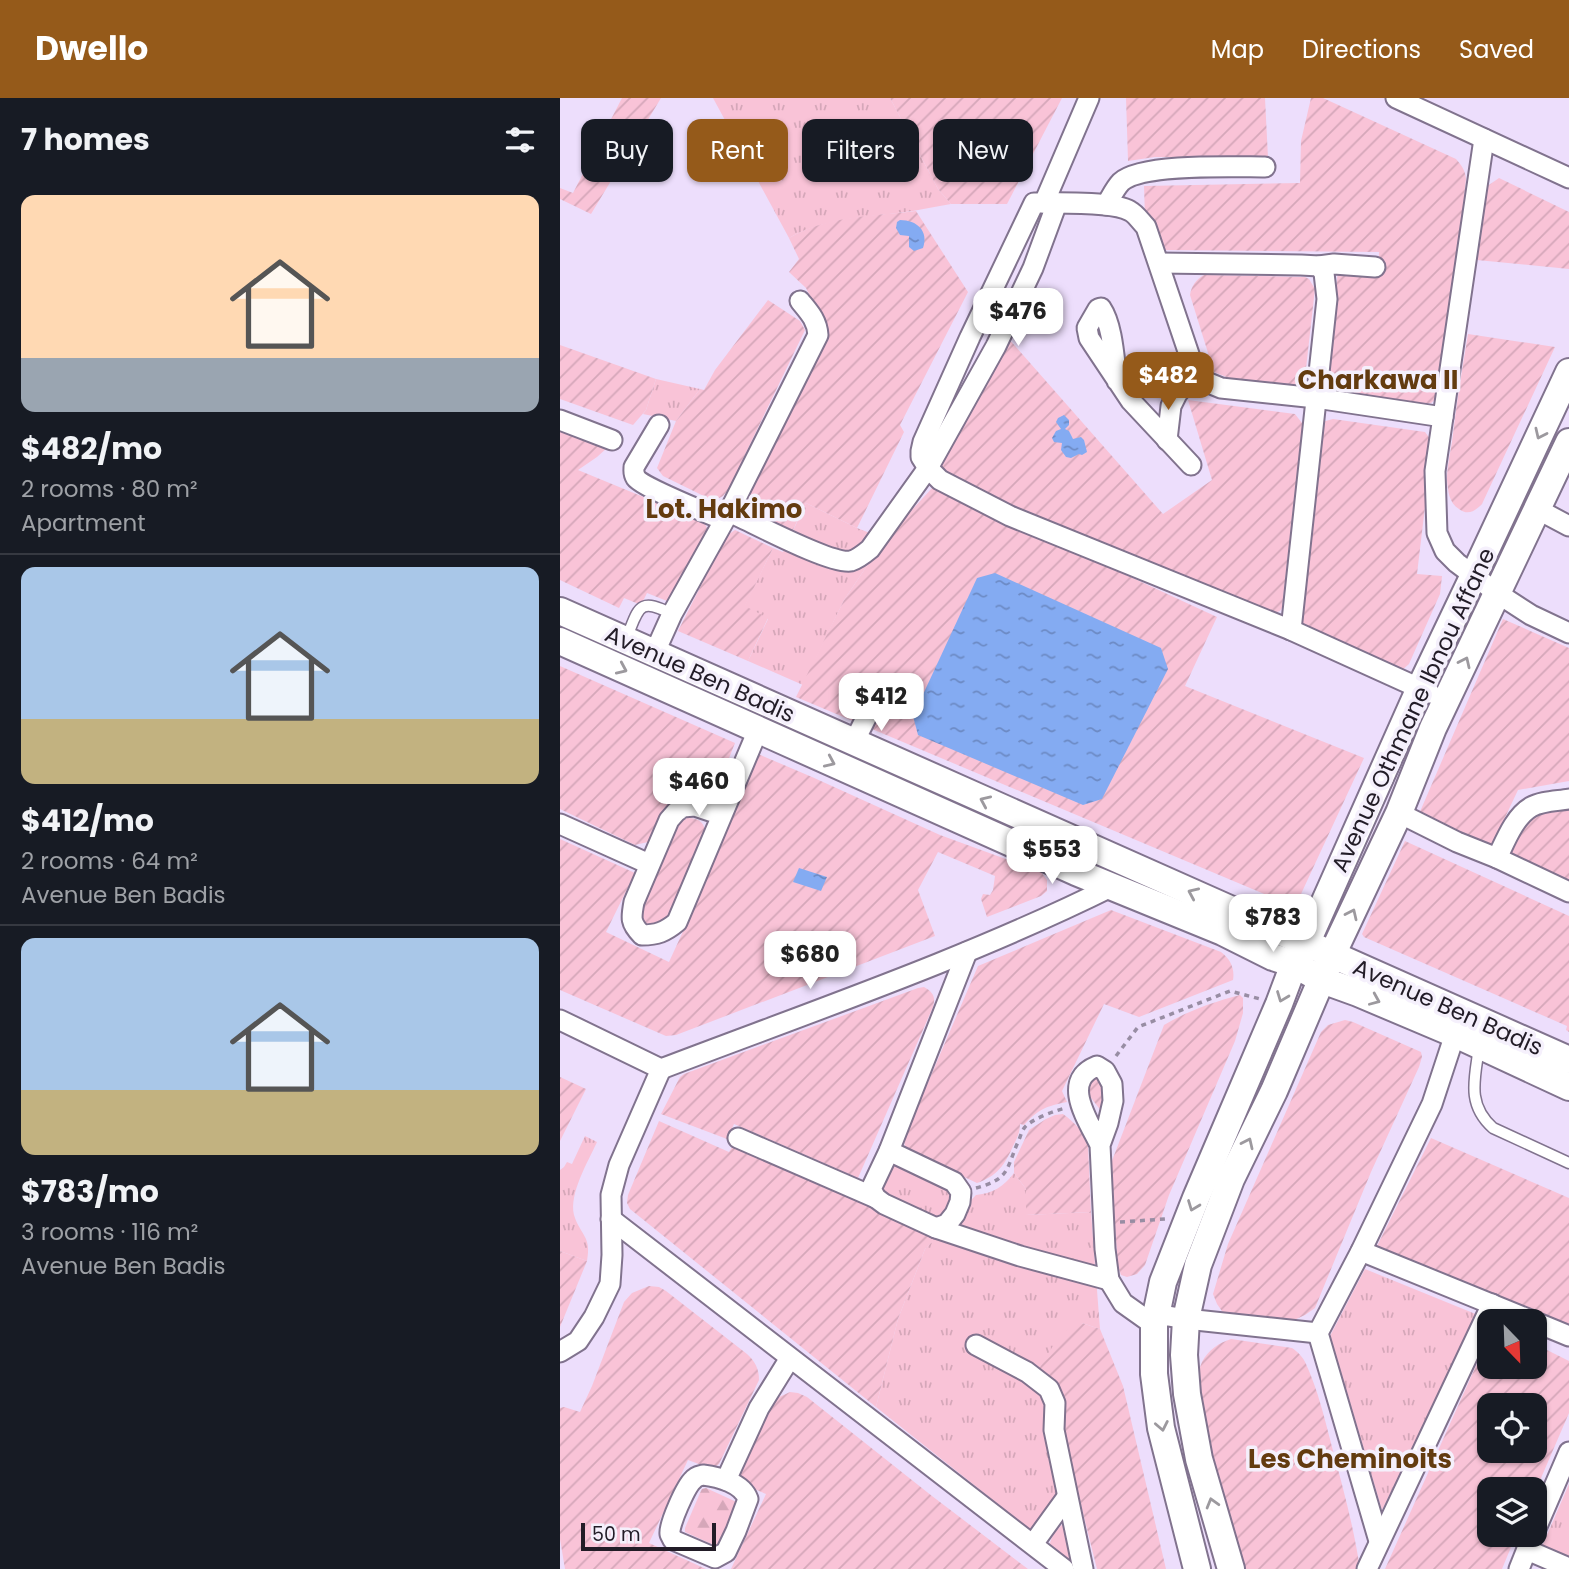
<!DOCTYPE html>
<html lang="en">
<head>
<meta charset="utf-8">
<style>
  :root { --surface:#171b24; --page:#20242c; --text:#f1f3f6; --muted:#9ea1a6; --line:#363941; --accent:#955a1a }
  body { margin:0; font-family:Poppins,sans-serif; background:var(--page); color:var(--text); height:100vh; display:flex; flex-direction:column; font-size:26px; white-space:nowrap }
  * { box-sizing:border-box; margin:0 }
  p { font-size:23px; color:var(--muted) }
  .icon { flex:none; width:38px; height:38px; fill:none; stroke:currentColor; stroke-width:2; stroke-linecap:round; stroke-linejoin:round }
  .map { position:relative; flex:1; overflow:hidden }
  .panel { display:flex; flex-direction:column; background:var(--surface); width:560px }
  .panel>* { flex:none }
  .hud { position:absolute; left:21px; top:21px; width:665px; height:63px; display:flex; gap:14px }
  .needle { width:46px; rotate:157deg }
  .buttons { position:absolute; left:917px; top:1211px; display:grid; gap:14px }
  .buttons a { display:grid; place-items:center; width:70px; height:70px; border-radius:14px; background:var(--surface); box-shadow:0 2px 5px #0004; font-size:35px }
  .scale { position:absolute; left:21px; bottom:18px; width:135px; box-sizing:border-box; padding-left:7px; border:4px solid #221c27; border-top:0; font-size:19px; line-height:24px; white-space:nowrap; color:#221c27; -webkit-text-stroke:5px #f5f0fc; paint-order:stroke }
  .price { position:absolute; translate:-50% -60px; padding:0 16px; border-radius:14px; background:#fff; color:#222; font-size:23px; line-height:46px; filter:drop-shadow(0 2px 4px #0008) }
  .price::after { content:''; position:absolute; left:50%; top:42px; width:21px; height:16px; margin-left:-10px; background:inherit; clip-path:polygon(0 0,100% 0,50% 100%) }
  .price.active { background:var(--accent); color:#fff }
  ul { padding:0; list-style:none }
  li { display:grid; align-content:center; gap:14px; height:371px; padding:0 21px }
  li+li { border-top:2px solid var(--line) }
  li span { display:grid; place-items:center; height:217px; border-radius:14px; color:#555 }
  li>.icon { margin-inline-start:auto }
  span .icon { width:126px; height:126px; fill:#fffc; stroke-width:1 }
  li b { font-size:30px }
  h2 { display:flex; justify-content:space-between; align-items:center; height:84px; padding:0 21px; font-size:30px }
  .chip { padding:0 24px; border-radius:14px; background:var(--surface); box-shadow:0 2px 5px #0004; font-size:24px; line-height:63px }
  .chip.active { background:var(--accent); color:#fff }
  header { display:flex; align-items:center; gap:42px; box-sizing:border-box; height:98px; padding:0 35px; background:var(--accent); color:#fff }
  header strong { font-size:33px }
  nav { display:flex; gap:38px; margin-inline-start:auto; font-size:24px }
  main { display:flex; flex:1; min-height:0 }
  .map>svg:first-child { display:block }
  .grass { fill:url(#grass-tufts) }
  .forest { fill:url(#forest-firs) }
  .garden { fill:url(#garden-furrows); fill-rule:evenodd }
  .water { fill:url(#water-ripples) }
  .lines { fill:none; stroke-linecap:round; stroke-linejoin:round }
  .service-casing { stroke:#81738e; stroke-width:13 }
  .minor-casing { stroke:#81738e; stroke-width:23 }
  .secondary-casing { stroke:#81738e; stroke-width:30 }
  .path { stroke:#988da3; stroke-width:3.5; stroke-dasharray:5 5; stroke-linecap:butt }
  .service { stroke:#fff; stroke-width:10 }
  .minor { stroke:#fff; stroke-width:19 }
  .secondary { stroke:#fff; stroke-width:26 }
  .oneway { stroke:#9c999e }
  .labels { text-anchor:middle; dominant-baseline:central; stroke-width:7; stroke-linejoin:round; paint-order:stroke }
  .street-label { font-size:23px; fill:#221c27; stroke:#f5f0fc }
  .quarter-label { font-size:26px; font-weight:bold; fill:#633b0f; stroke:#f5f0fc }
</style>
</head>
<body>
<header>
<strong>Dwello</strong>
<nav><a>Map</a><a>Directions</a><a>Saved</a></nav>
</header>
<main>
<section class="panel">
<h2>7 homes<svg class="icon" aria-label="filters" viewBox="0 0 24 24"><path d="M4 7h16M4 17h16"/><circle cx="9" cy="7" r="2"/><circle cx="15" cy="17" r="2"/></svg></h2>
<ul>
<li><span style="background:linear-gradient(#ffd9b3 75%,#9aa5b1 0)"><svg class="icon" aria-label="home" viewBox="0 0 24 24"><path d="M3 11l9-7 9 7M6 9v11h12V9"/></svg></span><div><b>$482/mo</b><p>2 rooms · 80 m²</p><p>Apartment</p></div></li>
<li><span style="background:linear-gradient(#a9c7e8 70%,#c2b280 0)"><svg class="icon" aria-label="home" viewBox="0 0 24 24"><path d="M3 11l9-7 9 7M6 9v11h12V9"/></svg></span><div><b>$412/mo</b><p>2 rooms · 64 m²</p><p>Avenue Ben Badis</p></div></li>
<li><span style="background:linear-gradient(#a9c7e8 70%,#c2b280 0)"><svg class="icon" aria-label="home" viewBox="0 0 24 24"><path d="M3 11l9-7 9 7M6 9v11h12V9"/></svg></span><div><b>$783/mo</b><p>3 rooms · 116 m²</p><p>Avenue Ben Badis</p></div></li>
</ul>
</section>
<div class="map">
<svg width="1009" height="1471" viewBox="0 0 1009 1471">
  <defs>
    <pattern id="grass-tufts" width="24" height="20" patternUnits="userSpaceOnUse" patternTransform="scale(1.75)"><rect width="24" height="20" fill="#f9c3d7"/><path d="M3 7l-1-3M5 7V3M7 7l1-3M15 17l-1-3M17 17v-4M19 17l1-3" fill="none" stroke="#d5a7b9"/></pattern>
    <pattern id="forest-firs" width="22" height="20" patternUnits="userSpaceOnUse" patternTransform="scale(1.75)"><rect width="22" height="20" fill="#f9c3d7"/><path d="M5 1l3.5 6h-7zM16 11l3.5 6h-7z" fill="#d5a7b9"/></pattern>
    <pattern id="garden-furrows" width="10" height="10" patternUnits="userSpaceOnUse" patternTransform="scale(1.75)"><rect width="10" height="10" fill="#f9c3d7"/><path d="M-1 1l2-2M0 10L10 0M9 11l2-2" fill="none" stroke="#d5a7b9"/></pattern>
    <pattern id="water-ripples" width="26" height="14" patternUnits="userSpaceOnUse" patternTransform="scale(1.75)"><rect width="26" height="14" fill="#84abf2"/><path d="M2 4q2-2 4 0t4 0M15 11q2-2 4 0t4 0" fill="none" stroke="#6c8ac4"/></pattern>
  </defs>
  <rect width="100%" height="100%" fill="#eddefc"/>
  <!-- grass -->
  <g class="grass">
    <path d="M 153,0 L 330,0 L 378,91 L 391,106 C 378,108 365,111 353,113 C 311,119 266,119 229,140 Z"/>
    <path d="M 96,281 L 140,291 L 116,323 L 83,316 L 86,312 Z"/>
    <path d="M 246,405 L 297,430 L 325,441 L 284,502 L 243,587 L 188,563 L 208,521 L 184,509 L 213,450 L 223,454 Z"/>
    <path d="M 25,1038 L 37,1044 C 28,1064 9,1095 14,1117 C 20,1137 32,1138 27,1163 L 0,1153 L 0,1072 L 4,1069 L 7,1064 L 12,1066 Z"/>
    <path d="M 336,1067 L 395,1095 L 382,1124 L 325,1100 L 320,1092 L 331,1069 Z"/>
    <path d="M 454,1075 L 466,1091 L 466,1117 L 531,1114 L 540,1231 L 522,1225 L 496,1245 L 479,1271 L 503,1297 L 508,1317 L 502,1332 L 515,1380 L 475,1431 L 468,1430 L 316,1309 L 338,1221 L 365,1151 L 416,1097 C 434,1095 443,1089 454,1075 Z"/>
    <path d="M 805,1171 L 918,1217 L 822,1412 L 770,1238 Z"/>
    <path d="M 1009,1386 L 1009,1462 L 981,1451 Z"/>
    <path d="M 506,1424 L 517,1471 L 490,1451 C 488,1441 498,1429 506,1424 Z"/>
  </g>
  <!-- forest -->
  <path class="forest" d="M 146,1390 L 181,1406 L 158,1449 L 125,1434 L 125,1430 L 140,1395 L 142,1391 Z"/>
  <!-- garden -->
  <g class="garden">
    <path d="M 62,0 L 101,0 L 31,116 L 0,101 L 0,90 L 13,95 Z"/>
    <path d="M 330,0 L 502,0 L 447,106 L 391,106 L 378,91 Z"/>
    <path d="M 566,0 L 705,0 L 708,60 L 595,59 L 568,63 Z"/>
    <path d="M 751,0 L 763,0 L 896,61 C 902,68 905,72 906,81 L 883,295 L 871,305 L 865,306 L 773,292 L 770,289 L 767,280 L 778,172 L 818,172 L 819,154 L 600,152 L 585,119 L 584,88 L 740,85 L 741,43 Z"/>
    <path d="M 939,80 L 1009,114 L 1009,171 L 917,162 L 926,89 Z"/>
    <path d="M 356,113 L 408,194 L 340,327 L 344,334 L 297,430 L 246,405 L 231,436 L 180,412 L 260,219 L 246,190 L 229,174 L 239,161 L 229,140 C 266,118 314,118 356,113 Z"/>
    <path d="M 644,177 L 745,179 L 749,181 L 755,191 L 745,279 L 739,287 L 734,288 L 669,280 L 654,274 L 630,197 C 631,189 636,181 644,177 Z"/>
    <path d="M 208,202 L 240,223 L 245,232 L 168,392 L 163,398 L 154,403 L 103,378 L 97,370 L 116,323 L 140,291 L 144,292 L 155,272 Z"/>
    <path d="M 908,236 L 995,249 L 922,406 C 915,413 908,418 899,411 C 889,405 888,393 887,382 C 887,369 890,356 892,344 C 896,308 902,272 908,236 Z"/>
    <path d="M 448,240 L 603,416 L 652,382 L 628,302 L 735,316 L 742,325 L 742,331 L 722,510 L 720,513 L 708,517 L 641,486 L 383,378 L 376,371 Z"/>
    <path d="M 0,247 L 96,281 L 86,312 L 73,327 L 0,301 Z"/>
    <path d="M 773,321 L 865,334 L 871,342 L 872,350 L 857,476 L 882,478 L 880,496 L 849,566 L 841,573 L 740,528 L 762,324 Z"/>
    <path d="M 0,331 L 48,349 L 37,359 L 18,372 L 144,424 L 147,430 L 146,436 L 107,503 L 87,495 L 81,507 L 64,500 L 59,510 L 0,482 Z"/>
    <path d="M 374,388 L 657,519 L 625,588 L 804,660 L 735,809 L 236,599 L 284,502 L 325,441 Z"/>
    <path d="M 175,432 L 213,450 L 185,508 L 208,520 L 188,563 L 118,533 L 166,438 Z"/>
    <path d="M 943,521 L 1009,550 L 1009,683 L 958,692 L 932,747 L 859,716 Z"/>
    <path d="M 0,568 L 175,645 L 150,708 L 114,692 L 93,738 L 88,744 L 75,747 L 0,711 Z"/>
    <path d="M 198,656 L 252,679 L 380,737 L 481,774 L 487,782 L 487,793 L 481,798 L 427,819 L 421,801 L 423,796 L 430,797 L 433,792 L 435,778 L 378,754 L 358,792 L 375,838 L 116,937 L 106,938 L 0,892 L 0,741 L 75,775 L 46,834 L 109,864 L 137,803 Z"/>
    <path d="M 1009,710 L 1009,784 L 951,756 L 965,725 L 974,717 Z"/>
    <path d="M 127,720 C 140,720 145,725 146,738 L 108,825 L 83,830 L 79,817 L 120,724 Z"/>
    <path d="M 845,743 L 1009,818 L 1009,934 L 1006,932 L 1007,928 L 804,839 L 802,836 Z"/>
    <path d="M 551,812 L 661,854 C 670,861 675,870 673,882 L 579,919 L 544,906 L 502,993 L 507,1004 C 487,1008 478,1011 464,1027 L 460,1026 C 460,1035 457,1040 453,1048 C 445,1067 437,1078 417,1085 L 346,1052 L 344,1044 L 345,1038 L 418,868 Z"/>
    <path d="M 364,889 C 373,894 376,899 373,909 L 298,1080 L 174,1026 L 167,1041 L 101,1016 L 120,979 L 124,976 L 358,890 Z"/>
    <path d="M 680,897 L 683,900 L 683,915 L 675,943 L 609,1097 L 585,1167 L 577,1176 L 567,1179 L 561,1177 L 558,1168 L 550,1068 L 604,927 C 628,913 653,904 680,897 Z"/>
    <path d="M 785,922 L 793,924 L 861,954 L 862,959 L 859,969 L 811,1074 L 755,1210 L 745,1217 L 732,1223 L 664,1216 L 657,1206 L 653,1196 L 668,1146 L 761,934 L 768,927 Z"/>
    <path d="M 538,978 C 546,990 545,1000 542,1014 L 528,996 L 529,980 Z"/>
    <path d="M 0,979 L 26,991 L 0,1043 Z"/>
    <path d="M 503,1016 C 515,1025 524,1033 528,1048 L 531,1114 L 466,1117 L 466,1091 L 454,1075 L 454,1064 L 469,1032 L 486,1021 L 495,1017 Z"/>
    <path d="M 99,1023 L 169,1054 L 173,1048 L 378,1138 L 365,1151 L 338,1221 L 316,1309 L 70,1111 L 67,1105 L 68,1097 Z"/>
    <path d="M 871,1040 L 1009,1100 L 1009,1231 L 816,1150 Z"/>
    <path d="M 0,1153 L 27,1163 L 0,1229 Z"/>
    <path d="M 89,1188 L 99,1189 L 106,1193 L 187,1256 C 195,1263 199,1271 199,1282 L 159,1366 L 152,1371 L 128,1362 L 89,1445 L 146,1471 L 5,1471 L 0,1441 L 0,1310 L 4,1309 L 20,1314 L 32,1288 L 64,1204 L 72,1195 Z"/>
    <path d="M 522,1225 L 540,1231 L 563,1288 L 606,1471 L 537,1471 L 502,1331 C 513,1300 500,1293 479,1271 C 489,1255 502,1227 522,1225 Z"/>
    <path d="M 671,1241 L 732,1250 C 738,1254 743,1259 746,1266 C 758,1292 765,1322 772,1349 C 783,1390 794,1430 800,1471 L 682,1471 C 668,1418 652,1366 643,1313 C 641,1298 635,1279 642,1264 C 648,1252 659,1245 671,1241 Z"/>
    <path d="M 929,1243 L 929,1269 L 975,1269 L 975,1246 L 1009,1263 L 1009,1315 L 975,1394 L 975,1391 L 929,1391 L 929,1437 L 956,1437 L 942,1471 L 825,1471 L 915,1270 ZM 975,1307 L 975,1353 L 929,1353 L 929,1307 Z"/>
    <path d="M 230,1294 L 238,1295 L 247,1299 L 372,1398 L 468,1471 L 171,1471 L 206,1396 C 196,1391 181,1388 180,1375 L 215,1301 Z"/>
  </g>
  <!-- water -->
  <g class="water">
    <path d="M 340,122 C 357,122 369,133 363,150 L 354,153 L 349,149 L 349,138 L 340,137 L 336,130 L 337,124 Z"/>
    <path d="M 504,317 L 509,322 L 509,327 L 505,331 L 509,333 L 513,341 L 521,339 L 524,342 L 527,354 L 522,357 L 519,356 L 511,360 L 506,359 L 501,352 L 502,345 L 494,344 L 492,340 L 496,333 L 501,331 L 496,324 L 498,320 Z"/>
    <path d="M 435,475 L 601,550 L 608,571 L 542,701 L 523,707 L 358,637 L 353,618 L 417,480 Z"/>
    <path d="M 239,770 L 267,779 L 261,793 L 233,784 Z"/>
  </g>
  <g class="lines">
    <!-- service casing -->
    <g class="service-casing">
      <g id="service">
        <path d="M 66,541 C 79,511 77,498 112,516"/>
        <path d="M 919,949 C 915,980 906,1006 933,1030 L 1009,1065"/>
      </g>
    </g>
    <!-- minor casing -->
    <g class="minor-casing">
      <g id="minor">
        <path d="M 836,0 L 1009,80"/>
        <path d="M 924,41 L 875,373 L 877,435 L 885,453 L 897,465 L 937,495 L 971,517 L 1009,535"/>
        <path d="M 484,105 L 529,0"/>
        <path d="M 546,107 C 550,101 555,90 561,84 C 582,65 674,69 705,69"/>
        <path d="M 599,165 L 741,167 L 759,168 L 764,175 L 767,201 L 731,532"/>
        <path d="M 759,168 L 774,166 L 815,169"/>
        <path d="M 557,283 C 554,261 553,228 541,210 L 538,211 L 527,230 L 529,240 L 571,303 L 631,367"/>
        <path d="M 0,322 L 52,342"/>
        <path d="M 99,327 L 74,369 C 74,374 73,375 76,380 C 82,389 149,416 164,422"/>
        <path d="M 607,342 L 611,308 L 617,296 L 635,274"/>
        <path d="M 977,411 L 1009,428"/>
        <path d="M 169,414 L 258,237 C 257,222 249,214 240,203"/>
        <path d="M 94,556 L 112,516 L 169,414 C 192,424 271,467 291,463 C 298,461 304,456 310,451 L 368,370 L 436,248 L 473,170 L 497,105"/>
        <path d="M 870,595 L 731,532 L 450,418 L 380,382 L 368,370 L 361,359 L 361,353 L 363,344 L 410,239 L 474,105 C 496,105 553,103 570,113 C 576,116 581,124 586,129 L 635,274 L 644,283 L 661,290 L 756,300 L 883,319"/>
        <path d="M 294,644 L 312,608"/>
        <path d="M 839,715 L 897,744 L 937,760 C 945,744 954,719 971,709 C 981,703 997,703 1009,701"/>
        <path d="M 162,717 L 135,708 L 123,709 L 116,714 L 109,722 L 74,804 C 71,820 70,825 82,837 C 97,837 105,834 117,824 L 198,632"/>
        <path d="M 0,726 L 89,766"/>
        <path d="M 937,760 L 1009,794"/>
        <path d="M 407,854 L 329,1053 L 311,1091 L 316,1100 L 324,1106 L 376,1130 L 460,1158 L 549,1182"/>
        <path d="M 0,922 L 101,971 C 253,913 408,860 553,788"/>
        <path d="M 178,1040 L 316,1100"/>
        <path d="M 540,1047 C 528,1022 500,983 537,968 L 545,973 L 552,986 L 553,1003 L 548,1025 L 540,1047 L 545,1151 L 549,1182 L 563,1205 L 594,1227"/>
        <path d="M 329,1053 L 394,1084 L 401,1094 L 400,1104 L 395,1116 L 387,1126 L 376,1130"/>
        <path d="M 51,1121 L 504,1471"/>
        <path d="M 801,1153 L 973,1223"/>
        <path d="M 596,1216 L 626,1221 L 758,1235"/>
        <path d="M 975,1224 L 1009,1238"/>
        <path d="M 416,1247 L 467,1274 L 489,1291 L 495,1305 L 494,1332 L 523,1471"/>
        <path d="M 0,1254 L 18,1243 L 34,1219 L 50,1186 L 52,1157 L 51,1097 L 59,1067 L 101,971"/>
        <path d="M 143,1377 C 159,1379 182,1385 188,1401 L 176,1433 L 166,1454 L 155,1460 L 113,1442 C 112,1440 111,1438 110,1436 C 108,1428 126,1388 133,1382 C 136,1378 139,1378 143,1377 Z"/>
        <path d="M 166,1382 L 199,1310 L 230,1260"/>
        <path d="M 975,1433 L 1009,1354"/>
        <path d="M 819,1443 L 758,1235 L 801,1153 L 872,1006 L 895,936"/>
        <path d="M 473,1446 L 507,1399"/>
        <path d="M 967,1452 L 1009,1470"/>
        <path d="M 807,1471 L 932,1206"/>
        <path d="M 959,1471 L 971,1441"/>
      </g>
    </g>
    <!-- secondary casing -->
    <g class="secondary-casing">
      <g id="secondary">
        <path d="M 0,513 L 1009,962"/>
        <path d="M 0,543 L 516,774 L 663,834 L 713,859 L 734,866 L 762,882 L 798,895 L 895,936 L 1009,989"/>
        <path d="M 637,1471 L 601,1330 L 594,1276 L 594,1227 L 603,1184 L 636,1100 L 719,906 L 734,866 L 746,846 L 860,590 L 914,477 L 1009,274"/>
        <path d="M 671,1471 L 639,1361 L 627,1296 L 624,1257 L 626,1221 L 638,1167 L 671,1081 L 714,993 L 772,857 L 839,715 L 873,630 L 1009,344"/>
      </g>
    </g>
    <!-- path -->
    <g class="path">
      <path d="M 556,958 L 578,929 L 670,893 L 700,901"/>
      <path d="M 416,1090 C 450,1081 446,1071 458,1044 C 460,1040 462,1032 465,1029 C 472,1021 496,1012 506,1010"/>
      <path d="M 560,1124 L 605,1121"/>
    </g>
    <!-- service -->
    <use href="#service" class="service"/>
    <!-- minor -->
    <use href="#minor" class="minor"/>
    <!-- secondary -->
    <use href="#secondary" class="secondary"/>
  </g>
  <!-- one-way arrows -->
  <defs><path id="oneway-chevron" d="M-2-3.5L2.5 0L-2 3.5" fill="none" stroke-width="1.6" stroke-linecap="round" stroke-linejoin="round" transform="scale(1.75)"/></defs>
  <g class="oneway">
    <use href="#oneway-chevron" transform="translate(980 336) rotate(115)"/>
    <use href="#oneway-chevron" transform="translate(905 564) rotate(-65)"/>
    <use href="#oneway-chevron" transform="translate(62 571) rotate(24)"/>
    <use href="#oneway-chevron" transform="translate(270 664) rotate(24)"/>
    <use href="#oneway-chevron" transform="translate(425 703) rotate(-156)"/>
    <use href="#oneway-chevron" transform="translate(633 795) rotate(-156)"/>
    <use href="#oneway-chevron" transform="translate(792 816) rotate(-65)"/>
    <use href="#oneway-chevron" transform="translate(722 899) rotate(111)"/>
    <use href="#oneway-chevron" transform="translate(815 902) rotate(23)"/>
    <use href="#oneway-chevron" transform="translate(688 1045) rotate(-65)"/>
    <use href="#oneway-chevron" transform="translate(633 1108) rotate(111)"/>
    <use href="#oneway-chevron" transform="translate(602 1328) rotate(79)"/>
    <use href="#oneway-chevron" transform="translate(652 1405) rotate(-106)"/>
  </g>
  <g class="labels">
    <!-- street labels -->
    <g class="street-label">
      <text transform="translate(140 576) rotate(24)">Avenue Ben Badis</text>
      <text transform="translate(853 612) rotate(-65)">Avenue Othmane Ibnou Affane</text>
      <text transform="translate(888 909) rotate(24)">Avenue Ben Badis</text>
    </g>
    <!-- quarter labels -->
    <g class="quarter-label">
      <text x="818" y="282">Charkawa II</text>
      <text x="164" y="411">Lot. Hakimo</text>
      <text x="790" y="1361">Les Cheminoits</text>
    </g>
  </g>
</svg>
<div class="buttons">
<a><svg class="needle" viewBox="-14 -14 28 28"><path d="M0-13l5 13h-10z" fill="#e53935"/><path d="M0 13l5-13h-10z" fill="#9ea1a6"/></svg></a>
<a><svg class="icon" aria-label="locate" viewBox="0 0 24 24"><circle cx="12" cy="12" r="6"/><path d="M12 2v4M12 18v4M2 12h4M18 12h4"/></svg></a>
<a><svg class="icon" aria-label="layers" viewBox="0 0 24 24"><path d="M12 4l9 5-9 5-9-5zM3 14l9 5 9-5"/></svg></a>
</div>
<div class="scale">50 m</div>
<b class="price" style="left:458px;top:250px">$476</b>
<b class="price active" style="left:608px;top:314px">$482</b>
<b class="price" style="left:321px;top:635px">$412</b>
<b class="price" style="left:139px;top:720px">$460</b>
<b class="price" style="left:492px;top:788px">$553</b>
<b class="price" style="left:713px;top:856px">$783</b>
<b class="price" style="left:250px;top:893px">$680</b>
<div class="hud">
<a class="chip">Buy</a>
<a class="chip active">Rent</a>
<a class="chip">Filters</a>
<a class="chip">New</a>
</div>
</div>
</main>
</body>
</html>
